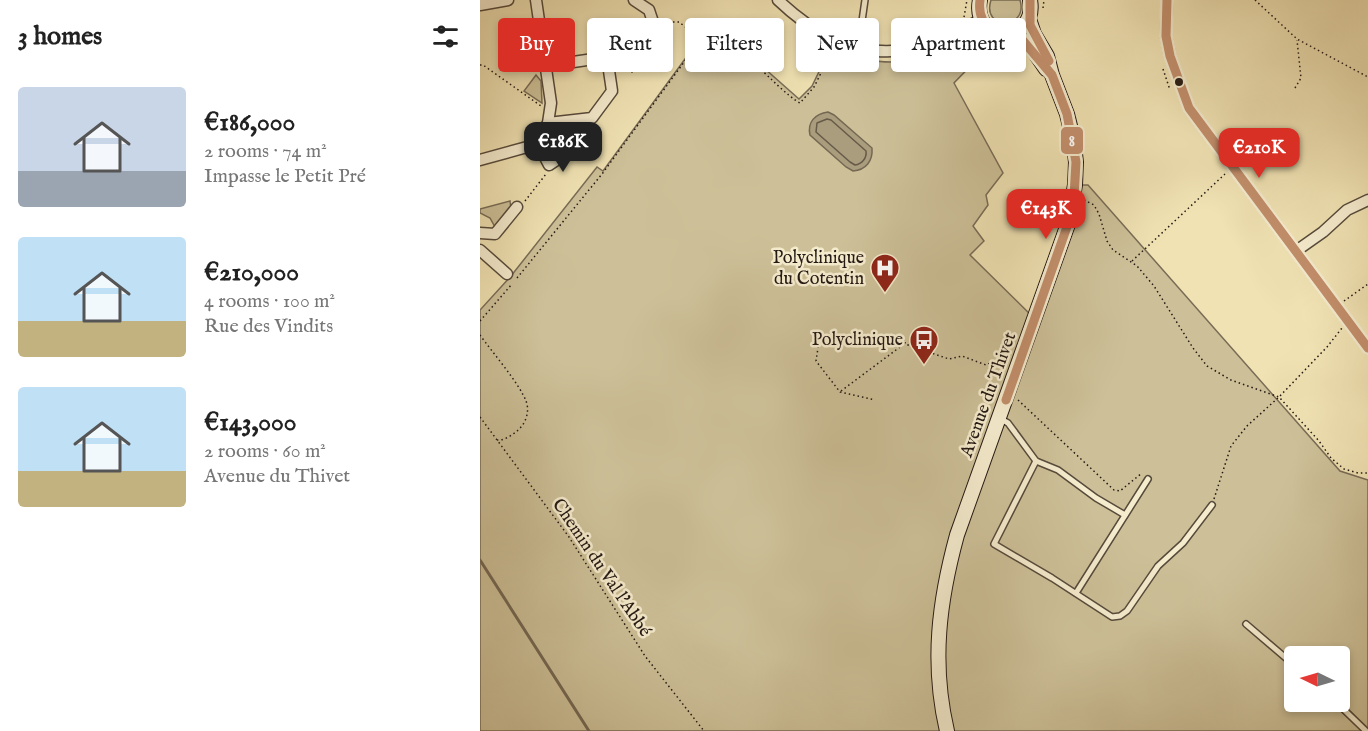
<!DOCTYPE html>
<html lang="en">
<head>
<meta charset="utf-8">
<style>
  :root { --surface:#fff; --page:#f6f6f6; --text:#222; --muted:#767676; --accent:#d93025 }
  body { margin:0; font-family:"IM FELL English",serif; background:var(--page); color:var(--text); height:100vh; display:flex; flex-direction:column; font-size:22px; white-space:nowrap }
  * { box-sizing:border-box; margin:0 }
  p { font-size:20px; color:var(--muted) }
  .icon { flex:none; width:33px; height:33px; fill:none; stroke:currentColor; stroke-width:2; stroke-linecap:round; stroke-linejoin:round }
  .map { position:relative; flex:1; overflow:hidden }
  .details { display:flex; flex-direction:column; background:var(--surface); width:480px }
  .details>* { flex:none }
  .hud { position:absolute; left:18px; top:18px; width:570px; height:54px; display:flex; gap:12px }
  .needle { width:39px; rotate:275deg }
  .tools { position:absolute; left:804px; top:646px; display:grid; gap:12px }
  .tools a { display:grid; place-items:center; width:66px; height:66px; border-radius:6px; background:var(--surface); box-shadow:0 3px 9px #0003; font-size:30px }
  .price { position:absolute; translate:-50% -51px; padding:0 14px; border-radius:12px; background:var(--accent); color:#fff; font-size:20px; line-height:39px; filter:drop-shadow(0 2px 3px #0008) }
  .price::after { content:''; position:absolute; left:50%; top:36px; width:18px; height:14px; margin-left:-9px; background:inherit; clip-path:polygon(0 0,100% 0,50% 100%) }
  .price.current { background:#222; color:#fff }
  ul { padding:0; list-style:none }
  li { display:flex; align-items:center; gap:18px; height:150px; padding:0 18px }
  li span { display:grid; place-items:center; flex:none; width:168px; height:120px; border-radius:6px; color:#555 }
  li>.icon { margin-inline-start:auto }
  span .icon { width:72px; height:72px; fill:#fffc; stroke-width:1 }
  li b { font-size:26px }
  h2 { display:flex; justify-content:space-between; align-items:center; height:72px; padding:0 18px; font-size:26px }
  .chip { padding:0 21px; border-radius:6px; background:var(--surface); box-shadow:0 3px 9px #0003; font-size:21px; line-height:54px }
  .chip.current { background:var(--accent); color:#fff }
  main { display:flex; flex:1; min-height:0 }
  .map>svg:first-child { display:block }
  .green { fill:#cdc098; stroke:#786c56; stroke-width:1.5; fill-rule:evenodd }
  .water { fill:#aa9d7d; stroke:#746853; stroke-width:1.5 }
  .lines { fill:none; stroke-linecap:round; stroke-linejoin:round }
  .shore { stroke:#665a48; stroke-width:1.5 }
  .stream { stroke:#746853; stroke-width:3 }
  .lane-casing { stroke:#564a3b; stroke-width:8 }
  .street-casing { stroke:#564a3b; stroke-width:13 }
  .secondary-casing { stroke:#231813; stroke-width:16 }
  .path { stroke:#231813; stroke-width:1.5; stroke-dasharray:1.5 3; stroke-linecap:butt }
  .lane { stroke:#f5ecce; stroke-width:5 }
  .street { stroke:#f5ecce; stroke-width:10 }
  .secondary { stroke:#f5ecce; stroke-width:14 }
  .bus-1-casing { stroke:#f5ecce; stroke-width:14 }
  .bus-1 { stroke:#c28e6b; stroke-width:9 }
  .bus-dot { fill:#231813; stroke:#f5ecce; stroke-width:2 }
  .labels { text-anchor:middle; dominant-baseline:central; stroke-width:5; stroke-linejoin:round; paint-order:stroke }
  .poi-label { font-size:18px; fill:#231813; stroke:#f5ecce; text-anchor:end }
  .street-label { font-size:18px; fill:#231813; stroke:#f5ecce }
  .line-badge { stroke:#f5ecce; stroke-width:2 }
  .badge-label { font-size:16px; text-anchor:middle; font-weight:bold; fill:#fff }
</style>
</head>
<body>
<main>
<section class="details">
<h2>3 homes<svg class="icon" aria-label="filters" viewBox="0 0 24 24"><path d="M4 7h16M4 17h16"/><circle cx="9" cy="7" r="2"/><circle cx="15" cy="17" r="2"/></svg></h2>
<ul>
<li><span style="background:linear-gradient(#c9d6e8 70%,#9aa5b1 0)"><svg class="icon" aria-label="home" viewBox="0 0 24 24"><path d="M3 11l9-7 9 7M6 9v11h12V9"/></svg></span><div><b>€186,000</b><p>2 rooms · 74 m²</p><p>Impasse le Petit Pré</p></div></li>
<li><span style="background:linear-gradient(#bfe0f5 70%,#c2b280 0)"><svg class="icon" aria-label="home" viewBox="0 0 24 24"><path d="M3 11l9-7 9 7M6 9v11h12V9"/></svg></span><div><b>€210,000</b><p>4 rooms · 100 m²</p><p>Rue des Vindits</p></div></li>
<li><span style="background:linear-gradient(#bfe0f5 70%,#c2b280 0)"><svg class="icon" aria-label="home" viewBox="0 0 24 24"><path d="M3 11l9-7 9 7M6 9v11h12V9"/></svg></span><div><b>€143,000</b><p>2 rooms · 60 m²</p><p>Avenue du Thivet</p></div></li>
</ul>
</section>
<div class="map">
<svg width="888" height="731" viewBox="0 0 888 731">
  <rect width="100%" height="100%" fill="#f0e2b3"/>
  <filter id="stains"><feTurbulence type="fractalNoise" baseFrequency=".00333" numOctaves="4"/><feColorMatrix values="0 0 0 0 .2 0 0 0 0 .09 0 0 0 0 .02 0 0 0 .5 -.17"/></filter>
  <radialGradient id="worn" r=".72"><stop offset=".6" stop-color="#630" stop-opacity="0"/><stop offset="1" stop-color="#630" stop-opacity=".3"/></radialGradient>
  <!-- green -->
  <g class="green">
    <path d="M 511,0 L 540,0 C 549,30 501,31 511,0 Z"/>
    <path d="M 232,22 L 319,99 L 332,86 L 350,49 C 405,70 437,65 490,40 L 509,47 L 474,83 L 523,173 L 506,195 L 508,205 L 493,226 L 504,241 L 490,255 L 555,319 L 595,185 L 608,185 L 860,471 L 888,480 L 888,731 L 0,731 L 0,310 L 31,276 L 117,167 L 123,171 ZM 814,657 L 860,657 L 860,702 L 814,702 Z"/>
    <path d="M 56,75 L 61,81 L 62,103 L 44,91 Z"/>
    <path d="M 97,124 L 73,156 L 70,156 L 62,146 L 73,126 Z"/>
    <path d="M 30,201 L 31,209 L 15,227 L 10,218 L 0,213 L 0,209 Z"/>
  </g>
  <!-- water -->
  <path class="water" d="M 348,112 L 354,115 L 392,148 C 393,161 386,170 373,171 L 366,167 L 330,135 C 327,122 335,114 348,112 Z"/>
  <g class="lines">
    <!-- shore -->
    <path class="shore" d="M 347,119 L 351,120 L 386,151 C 387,158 382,164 375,165 L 370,162 L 336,132 L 337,123 Z"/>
    <!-- stream -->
    <path class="stream" d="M 0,560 L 109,731"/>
    <!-- lane casing -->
    <g class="lane-casing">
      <g id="lane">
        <path d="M 373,46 L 382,21 L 385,0"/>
        <path d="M 521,419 L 528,423 L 556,461 L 578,470 L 616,498 L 645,515"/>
        <path d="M 556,461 L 514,544 L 572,578 L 632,617 L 640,616 L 647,611 L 678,566 L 703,543 L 732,505"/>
        <path d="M 596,593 L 668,479"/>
        <path d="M 766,624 L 814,665"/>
        <path d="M 856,702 L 886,731"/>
      </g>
    </g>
    <!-- street casing -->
    <g class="street-casing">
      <g id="street">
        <path d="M 154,0 L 169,10 L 173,22"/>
        <path d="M 298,0 C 363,62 426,67 501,19"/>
        <path d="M 687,0 L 686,36 L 690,56 L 709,108 L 888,348"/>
        <path d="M 0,5 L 28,0"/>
        <path d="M 66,66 L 127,57 L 132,91 L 112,118 L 68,123"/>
        <path d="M 57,142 L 69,165 L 75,161 L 106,120"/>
        <path d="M 0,160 L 47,147 L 57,142 L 68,123 L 71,103 L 56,0"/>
        <path d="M 0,233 L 15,234 L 37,207"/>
        <path d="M 0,250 L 27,274"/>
        <path d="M 816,251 L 843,232 L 867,210 L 888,200"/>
      </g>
    </g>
    <!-- secondary casing -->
    <g class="secondary-casing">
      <g id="secondary">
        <path d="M 500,0 C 491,44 558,44 550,0"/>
        <path d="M 534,32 L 553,50 L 566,69"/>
        <path d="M 467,731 C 451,663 459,601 477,535 L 588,224 L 595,185 L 596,162 L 593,138 L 587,114 L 572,75 L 567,56 L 554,34 L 549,19"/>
      </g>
    </g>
    <!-- path -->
    <g class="path">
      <path d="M 775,0 L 817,39 L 888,77"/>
      <path d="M 563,8 L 564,0"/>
      <path d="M 484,17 L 487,0"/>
      <path d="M 184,22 L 199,22 L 221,39 C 257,33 292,87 320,103 L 334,87 L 353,49"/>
      <path d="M 495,34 L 499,40 L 510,43"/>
      <path d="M 0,65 L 3,65 L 61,106"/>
      <path d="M 683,69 L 690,90"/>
      <path d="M 139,70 L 147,68 L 152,72 L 176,38 L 175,33"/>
      <path d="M 815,88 L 821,78 L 817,40"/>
      <path d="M 604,200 L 614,205 L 619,214 L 627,241 L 633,250 L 657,266 L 674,286 L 713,348 L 727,366 L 751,380 L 799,397 L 839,441 L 851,458 L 864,469 L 878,473 L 888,473"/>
      <path d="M 45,201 L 66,174"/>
      <path d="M 652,261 L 745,174"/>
      <path d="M 37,278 L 122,174 L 221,39"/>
      <path d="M 864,301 L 888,284"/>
      <path d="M 0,321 L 32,284"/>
      <path d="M 0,335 C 12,352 39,383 46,401 C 50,411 46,424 37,431 C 32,435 24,441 17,440"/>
      <path d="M 342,335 L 340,335 L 336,361 L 360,392 L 395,400"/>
      <path d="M 425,342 L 425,344 L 469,359 L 482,356 L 506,365 L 519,359 L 526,361"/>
      <path d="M 339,345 L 374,346"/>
      <path d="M 361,391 L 420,347"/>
      <path d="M 538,400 L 634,490 L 640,491 L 662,473"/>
      <path d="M 0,417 L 89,537 L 165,656 L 224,731"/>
      <path d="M 734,499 L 751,446 L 767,426 L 799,397 L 847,347 L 862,328"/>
    </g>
    <!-- lane -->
    <use href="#lane" class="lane"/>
    <!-- street -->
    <use href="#street" class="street"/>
    <!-- secondary -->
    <use href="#secondary" class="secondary"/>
    <!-- bus-1 casing -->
    <g class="bus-1-casing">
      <g id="bus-1">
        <path d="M 500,0 C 498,14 503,29 519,32 C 526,34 532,32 539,36 L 572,75 L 587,114 L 596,162 L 594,197 L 588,224 L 526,400"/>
        <path d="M 550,0 L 550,25 L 569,61"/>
        <path d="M 687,0 L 686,36 L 690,56 L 709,108 L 888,348"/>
      </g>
    </g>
    <!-- bus-1 -->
    <use href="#bus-1" class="bus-1"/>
  </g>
  <!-- icons -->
  <defs>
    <g id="hospital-pin" transform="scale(1.5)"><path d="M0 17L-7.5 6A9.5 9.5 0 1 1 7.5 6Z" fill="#8f2418" stroke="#f5ecce"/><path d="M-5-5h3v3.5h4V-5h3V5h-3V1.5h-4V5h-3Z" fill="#fff"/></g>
    <g id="bus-pin" transform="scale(1.5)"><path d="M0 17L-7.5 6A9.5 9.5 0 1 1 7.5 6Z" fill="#8f2418" stroke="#f5ecce"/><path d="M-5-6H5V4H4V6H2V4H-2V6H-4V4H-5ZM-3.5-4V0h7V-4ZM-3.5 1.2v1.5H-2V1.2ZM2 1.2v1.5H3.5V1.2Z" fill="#fff"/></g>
  </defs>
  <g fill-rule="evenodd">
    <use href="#hospital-pin" x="405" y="268"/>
    <use href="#bus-pin" x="444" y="340"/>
  </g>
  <!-- markers -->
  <circle class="bus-dot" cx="699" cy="82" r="5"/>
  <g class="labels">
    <!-- poi labels -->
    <g class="poi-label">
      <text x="384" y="258">Polyclinique<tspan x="384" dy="21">du Cotentin</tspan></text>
      <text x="423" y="340">Polyclinique</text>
    </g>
    <!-- street labels -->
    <g class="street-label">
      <text transform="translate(509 395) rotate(-70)">Avenue du Thivet</text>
      <text transform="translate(121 568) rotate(56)">Chemin du Val l'Abbé</text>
    </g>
  </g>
  <rect class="line-badge" x="580" y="126" width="24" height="29" rx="6" fill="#c28e6b"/>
  <g class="badge-label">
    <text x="592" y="146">8</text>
  </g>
  <rect width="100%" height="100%" filter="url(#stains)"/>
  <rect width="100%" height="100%" fill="url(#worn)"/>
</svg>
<div class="tools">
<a><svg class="needle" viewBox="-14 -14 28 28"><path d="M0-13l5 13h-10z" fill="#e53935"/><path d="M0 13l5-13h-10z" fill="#767676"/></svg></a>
</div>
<b class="price current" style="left:83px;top:173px">€186K</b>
<b class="price" style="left:779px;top:179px">€210K</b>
<b class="price" style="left:566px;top:240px">€143K</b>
<div class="hud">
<a class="chip current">Buy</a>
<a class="chip">Rent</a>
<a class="chip">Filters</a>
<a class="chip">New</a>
<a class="chip">Apartment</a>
</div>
</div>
</main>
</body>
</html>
